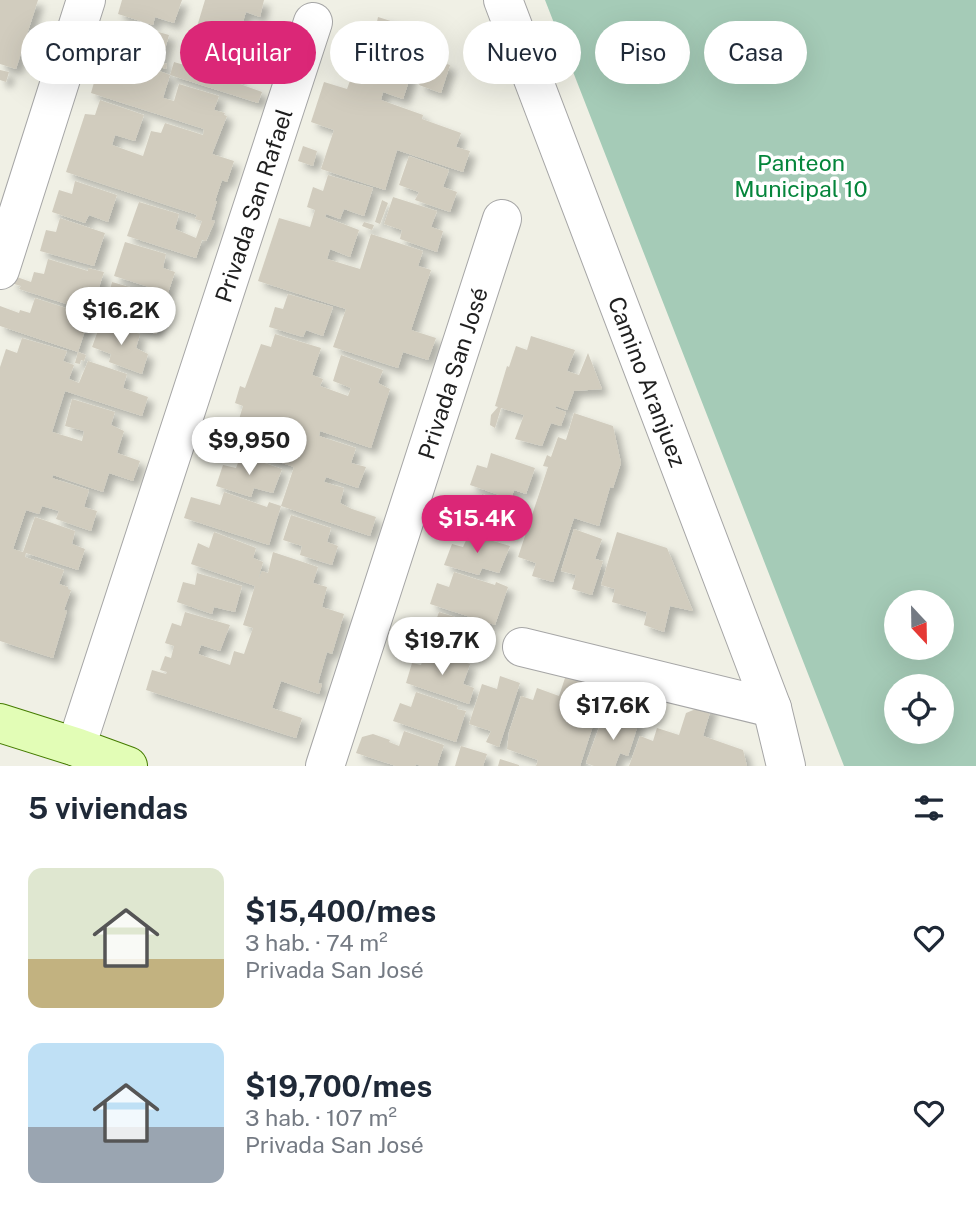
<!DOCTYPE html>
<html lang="es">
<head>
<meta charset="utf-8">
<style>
  :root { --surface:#fff; --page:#f2f2f3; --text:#1f2937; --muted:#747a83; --accent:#db2777 }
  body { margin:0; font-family:"Public Sans",sans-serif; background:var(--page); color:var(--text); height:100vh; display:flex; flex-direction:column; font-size:26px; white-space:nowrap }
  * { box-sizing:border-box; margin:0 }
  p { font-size:23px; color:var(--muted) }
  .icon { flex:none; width:38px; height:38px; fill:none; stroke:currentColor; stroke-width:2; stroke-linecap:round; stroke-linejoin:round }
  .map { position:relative; height:766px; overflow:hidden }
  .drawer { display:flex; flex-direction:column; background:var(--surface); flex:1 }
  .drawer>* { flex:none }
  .top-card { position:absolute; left:21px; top:21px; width:934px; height:63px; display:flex; gap:14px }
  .needle { width:46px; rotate:158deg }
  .fabs { position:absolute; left:884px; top:590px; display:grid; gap:14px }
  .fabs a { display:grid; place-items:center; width:70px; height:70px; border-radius:50%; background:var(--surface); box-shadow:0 7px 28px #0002; font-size:35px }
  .price { position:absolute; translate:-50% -60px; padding:0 16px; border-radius:24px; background:#fff; color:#222; font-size:23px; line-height:46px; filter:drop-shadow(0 2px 4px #0008) }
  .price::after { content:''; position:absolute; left:50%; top:42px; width:21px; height:16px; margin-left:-10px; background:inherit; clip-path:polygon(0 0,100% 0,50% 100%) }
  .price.selected { background:var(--accent); color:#fff }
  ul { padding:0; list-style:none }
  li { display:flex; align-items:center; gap:21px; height:175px; padding:0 28px }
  li span { display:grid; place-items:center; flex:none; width:196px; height:140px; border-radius:14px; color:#555 }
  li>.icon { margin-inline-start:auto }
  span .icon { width:84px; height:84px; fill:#fffc; stroke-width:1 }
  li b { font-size:30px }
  h2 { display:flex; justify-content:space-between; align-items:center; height:84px; padding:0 28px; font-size:30px }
  .tag { padding:0 24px; border-radius:32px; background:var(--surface); box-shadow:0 7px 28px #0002; font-size:24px; line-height:63px }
  .tag.selected { background:var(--accent); color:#fff }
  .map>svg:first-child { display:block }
  .cemetery { fill:#a5cbb7; fill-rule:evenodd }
  .building { fill:#d1ccbe; filter:url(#shadow) }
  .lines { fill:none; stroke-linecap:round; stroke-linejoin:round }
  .street-casing { stroke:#a6a6a6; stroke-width:40 }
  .secondary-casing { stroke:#457c00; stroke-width:40 }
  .street { stroke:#fff; stroke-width:38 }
  .secondary { stroke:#e2fdb6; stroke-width:38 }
  .labels { text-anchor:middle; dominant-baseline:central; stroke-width:7; stroke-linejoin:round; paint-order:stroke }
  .park-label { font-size:23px; fill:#05853b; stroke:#fff }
  .street-label { font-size:23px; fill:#1f1f1f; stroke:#fff }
</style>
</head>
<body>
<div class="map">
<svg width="976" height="766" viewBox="0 0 976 766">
  <defs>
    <filter id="shadow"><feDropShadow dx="6" dy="6" stdDeviation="3.5" flood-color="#0004"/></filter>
  </defs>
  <rect width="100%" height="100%" fill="#f0f0e5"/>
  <!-- cemetery -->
  <path class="cemetery" d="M 545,0 L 976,0 L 976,766 L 844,766 ZM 896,602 L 942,602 L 942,648 L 896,648 ZM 896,686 L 942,686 L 942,732 L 896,732 Z"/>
  <!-- building -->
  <g class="building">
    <path d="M 0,0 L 38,0 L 16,69 L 0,64 Z"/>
    <path d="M 122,0 L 182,0 L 174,23 L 155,17 L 153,25 L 118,14 Z"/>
    <path d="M 205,0 L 264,0 L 260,17 L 246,12 L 240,31 L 252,37 L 247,55 L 197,39 L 199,31 L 196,30 Z"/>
    <path d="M 378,17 L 423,31 L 415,57 L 397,52 L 394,61 L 358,51 L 363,29 L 375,31 Z"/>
    <path d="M 124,22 L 169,35 L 161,63 L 167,64 L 166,69 L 160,67 L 159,71 L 170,75 L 174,62 L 184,65 L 191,43 L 232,56 L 228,71 L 239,75 L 237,83 L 262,92 L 258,103 L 170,75 L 163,98 L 174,101 L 179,84 L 219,96 L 214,110 L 225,113 L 224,115 L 227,116 L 212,154 L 234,161 L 227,182 L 222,180 L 215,201 L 217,201 L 211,220 L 215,221 L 206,241 L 202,240 L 196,258 L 127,236 L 139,202 L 179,214 L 175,229 L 196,238 L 202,221 L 195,219 L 197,215 L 66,172 L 85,114 L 95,115 L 100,100 L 144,115 L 135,141 L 115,135 L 112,145 L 143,156 L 151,131 L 161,133 L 165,123 L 203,135 L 204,129 L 91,93 L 97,72 L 108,75 L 114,61 L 155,75 L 157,70 L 104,54 L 110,33 L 120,36 Z"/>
    <path d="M 368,58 L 412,72 L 403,99 L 383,92 L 381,100 L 423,115 L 422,119 L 461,133 L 456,147 L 470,151 L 463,172 L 397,150 L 385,190 L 321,169 L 334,130 L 311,122 L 324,82 L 347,89 L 354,70 L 363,73 Z"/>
    <path d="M 428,58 L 450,65 L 441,93 L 419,85 Z"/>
    <path d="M 0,70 L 9,72 L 6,82 L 0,80 Z"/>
    <path d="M 303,146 L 317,151 L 313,166 L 298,161 Z"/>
    <path d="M 409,156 L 449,170 L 443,187 L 457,192 L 450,212 L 415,200 L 419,192 L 399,185 Z"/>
    <path d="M 328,175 L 373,188 L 364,216 L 344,209 L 340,219 L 326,214 L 325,217 L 359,230 L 350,257 L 330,249 L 327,259 L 360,269 L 371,234 L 423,251 L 418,266 L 431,270 L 411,330 L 436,338 L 428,360 L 403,352 L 398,368 L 333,347 L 346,309 L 258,281 L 279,218 L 310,227 L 315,210 L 307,207 L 313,187 L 323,191 Z"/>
    <path d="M 75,181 L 117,195 L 108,222 L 89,215 L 85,223 L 52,212 L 59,190 L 72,194 Z"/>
    <path d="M 393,197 L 437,211 L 431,227 L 443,231 L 437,252 L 400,239 L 402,230 L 384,224 Z"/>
    <path d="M 382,200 L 388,203 L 380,224 L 375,222 Z"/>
    <path d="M 60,218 L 105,233 L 94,266 L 40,251 L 46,230 L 56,232 Z"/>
    <path d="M 364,222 L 374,225 L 372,230 L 362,226 Z"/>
    <path d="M 125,242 L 166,254 L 163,268 L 175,272 L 168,293 L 114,276 Z"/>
    <path d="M 48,259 L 88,271 L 88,268 L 104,272 L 78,352 L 0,326 L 0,306 L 19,313 L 20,310 L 30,313 L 35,298 L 78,312 L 79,308 L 19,289 L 21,286 L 11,283 L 14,276 L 31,282 L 34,272 L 44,274 Z"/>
    <path d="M 112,282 L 154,294 L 150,307 L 162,312 L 156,334 L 119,322 L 122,313 L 105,308 Z"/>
    <path d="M 288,294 L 333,307 L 323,336 L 306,330 L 303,337 L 269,327 L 275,307 L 283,309 Z"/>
    <path d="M 101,322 L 140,334 L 136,348 L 148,354 L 142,374 L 109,362 L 111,354 L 92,347 Z"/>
    <path d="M 275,334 L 321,348 L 312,375 L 323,379 L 320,386 L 348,396 L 351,388 L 333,381 L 341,355 L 383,370 L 378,383 L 390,389 L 371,448 L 320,431 L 319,436 L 356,448 L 351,463 L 366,467 L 358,488 L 326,477 L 324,482 L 344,488 L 340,503 L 352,509 L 376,517 L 370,536 L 281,506 L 294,467 L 231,446 L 243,406 L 235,403 L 240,386 L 245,388 L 261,344 L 271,347 Z"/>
    <path d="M 531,336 L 575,350 L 567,371 L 579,375 L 588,353 L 602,389 L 574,391 L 567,410 L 556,406 L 555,408 L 566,412 L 561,426 L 551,423 L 542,446 L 515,439 L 524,415 L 501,408 L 495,428 L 490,425 L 491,415 L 498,407 L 495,406 L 507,366 L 509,367 L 516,346 L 527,350 Z"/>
    <path d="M 22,338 L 67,351 L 63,361 L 74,365 L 69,379 L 79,383 L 88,361 L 127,374 L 123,388 L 148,397 L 142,416 L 65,391 L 52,432 L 82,441 L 84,431 L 65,426 L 72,399 L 115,412 L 111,425 L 124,431 L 117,453 L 140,461 L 133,481 L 109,473 L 103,492 L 53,475 L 52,478 L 89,490 L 84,507 L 97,511 L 91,531 L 56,519 L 59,511 L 42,506 L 39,514 L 26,510 L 13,549 L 23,552 L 35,517 L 75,531 L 72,544 L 85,549 L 78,570 L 26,553 L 25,557 L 64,570 L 59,584 L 68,587 L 68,589 L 71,590 L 64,610 L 67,611 L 53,658 L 0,641 L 0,367 L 6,349 L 17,353 Z"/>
    <path d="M 78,352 L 86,355 L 84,361 L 81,360 L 80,364 L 75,363 Z"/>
    <path d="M 574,413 L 613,426 L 621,463 L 613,488 L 610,487 L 599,526 L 574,518 L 553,582 L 532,576 L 536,563 L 518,557 L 548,467 L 543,466 L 547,455 L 551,457 L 558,437 L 566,440 Z"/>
    <path d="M 491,453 L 535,468 L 526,494 L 514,490 L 511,499 L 470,485 L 477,465 L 487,468 Z"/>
    <path d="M 241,455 L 282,469 L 273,493 L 254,488 L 251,497 L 216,486 L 223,465 L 236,468 Z"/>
    <path d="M 224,492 L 267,507 L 269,502 L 281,506 L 269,545 L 184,518 L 191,497 L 220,505 Z"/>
    <path d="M 482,494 L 523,507 L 513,534 L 494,528 L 492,535 L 457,525 L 464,505 L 476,508 Z"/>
    <path d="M 291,515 L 331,528 L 327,542 L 338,546 L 332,565 L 300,555 L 302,546 L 283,540 Z"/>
    <path d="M 574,529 L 602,539 L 595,559 L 603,561 L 592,595 L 572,589 L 576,575 L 561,571 Z"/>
    <path d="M 214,532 L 256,548 L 253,558 L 263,562 L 258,580 L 262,571 L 268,573 L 273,552 L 318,567 L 313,583 L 327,587 L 322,607 L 344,614 L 332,654 L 327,652 L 318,683 L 322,684 L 319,694 L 281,681 L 272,708 L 302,718 L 296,738 L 146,690 L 152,670 L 166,674 L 167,672 L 160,670 L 165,656 L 171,658 L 174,646 L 165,643 L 172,623 L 181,626 L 185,612 L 230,625 L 220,651 L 201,645 L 198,654 L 230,665 L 234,651 L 244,654 L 253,628 L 243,625 L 255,586 L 191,564 L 198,543 L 209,548 Z"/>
    <path d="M 617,532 L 667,548 L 693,611 L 670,606 L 664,632 L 644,625 L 647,612 L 612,602 L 615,589 L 601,585 Z"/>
    <path d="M 469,534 L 510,546 L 499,573 L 482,568 L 479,575 L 444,565 L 452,544 L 463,547 Z"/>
    <path d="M 454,572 L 495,585 L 496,582 L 508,587 L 495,625 L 430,604 L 437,583 L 449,587 Z"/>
    <path d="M 197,573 L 242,586 L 235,612 L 214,607 L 212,614 L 177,602 L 183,582 L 195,585 Z"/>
    <path d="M 439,612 L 483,626 L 475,652 L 455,646 L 452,654 L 417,643 L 424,622 L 434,626 Z"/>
    <path d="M 426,650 L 470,664 L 463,684 L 474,688 L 469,704 L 406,683 L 412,663 L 421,665 Z"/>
    <path d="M 566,675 L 588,679 L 582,698 L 600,704 L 580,766 L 536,766 L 538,760 L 507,749 L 509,732 L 521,696 L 533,700 L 537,688 L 559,696 Z"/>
    <path d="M 500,676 L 520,683 L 499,747 L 486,742 L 491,731 L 469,724 L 482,684 L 497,689 Z"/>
    <path d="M 416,692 L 458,706 L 457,709 L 466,711 L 456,742 L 393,721 L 400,703 L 411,707 Z"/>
    <path d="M 713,702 L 703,736 L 743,750 L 747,766 L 629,766 L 640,736 L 653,741 L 657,728 L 679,735 L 686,713 Z"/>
    <path d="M 619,715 L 639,722 L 628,756 L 620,753 L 615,766 L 594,766 L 586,763 L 601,722 L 614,727 Z"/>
    <path d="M 404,731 L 444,745 L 437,766 L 421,766 L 416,764 L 415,766 L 396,766 L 356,753 L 362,737 L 373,734 L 390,740 L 389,742 L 399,746 Z"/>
    <path d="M 461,746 L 487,754 L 483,766 L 455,766 Z"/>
    <path d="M 500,759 L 519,765 L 519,766 L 498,766 Z"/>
  </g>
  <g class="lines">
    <!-- street casing -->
    <g class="street-casing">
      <g id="street">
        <path id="s1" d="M 503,0 L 772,708 L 786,766"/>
        <path d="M 0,270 L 86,0"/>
        <path d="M 522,647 L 772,708"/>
        <path id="s2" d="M 76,747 L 313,22"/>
        <path id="s3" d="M 325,766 L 502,219"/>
      </g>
    </g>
    <!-- secondary casing -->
    <g class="secondary-casing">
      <path id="secondary" d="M 0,723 L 76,747 L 128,766"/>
    </g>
    <!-- street -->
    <use href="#street" class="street"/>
    <!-- secondary -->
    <use href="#secondary" class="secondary"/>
  </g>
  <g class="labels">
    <!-- park labels -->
    <g class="park-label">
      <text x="801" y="162">Panteon<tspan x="801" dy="26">Municipal 10</tspan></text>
    </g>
    <!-- street labels -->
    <g class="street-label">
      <text stroke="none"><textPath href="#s2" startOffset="570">Privada San Rafael</textPath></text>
      <text stroke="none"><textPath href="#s3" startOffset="413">Privada San José</textPath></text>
      <text stroke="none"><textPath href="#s1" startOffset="408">Camino Aranjuez</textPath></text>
    </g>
  </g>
</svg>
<div class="fabs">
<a><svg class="needle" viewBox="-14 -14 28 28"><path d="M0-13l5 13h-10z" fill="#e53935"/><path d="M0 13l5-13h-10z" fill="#747a83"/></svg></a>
<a><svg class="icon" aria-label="locate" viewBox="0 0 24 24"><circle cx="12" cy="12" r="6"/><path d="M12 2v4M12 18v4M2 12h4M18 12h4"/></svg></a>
</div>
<b class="price" style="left:121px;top:347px">$16.2K</b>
<b class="price" style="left:249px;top:477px">$9,950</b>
<b class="price selected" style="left:477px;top:555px">$15.4K</b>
<b class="price" style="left:442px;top:677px">$19.7K</b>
<b class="price" style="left:613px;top:742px">$17.6K</b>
<div class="top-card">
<a class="tag">Comprar</a>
<a class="tag selected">Alquilar</a>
<a class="tag">Filtros</a>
<a class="tag">Nuevo</a>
<a class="tag">Piso</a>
<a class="tag">Casa</a>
</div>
</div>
<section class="drawer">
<h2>5 viviendas<svg class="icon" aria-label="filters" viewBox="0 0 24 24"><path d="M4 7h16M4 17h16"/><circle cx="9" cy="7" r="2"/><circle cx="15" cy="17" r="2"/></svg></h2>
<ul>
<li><span style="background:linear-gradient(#dfe7d0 65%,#c2b280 0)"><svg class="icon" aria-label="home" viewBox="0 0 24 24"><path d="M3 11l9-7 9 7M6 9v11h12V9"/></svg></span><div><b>$15,400/mes</b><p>3 hab. · 74 m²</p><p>Privada San José</p></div><svg class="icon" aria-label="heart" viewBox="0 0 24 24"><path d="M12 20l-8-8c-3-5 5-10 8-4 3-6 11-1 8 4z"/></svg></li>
<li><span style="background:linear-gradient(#bfe0f5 60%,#9aa5b1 0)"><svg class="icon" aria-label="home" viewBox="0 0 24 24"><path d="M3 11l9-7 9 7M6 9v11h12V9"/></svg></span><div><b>$19,700/mes</b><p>3 hab. · 107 m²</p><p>Privada San José</p></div><svg class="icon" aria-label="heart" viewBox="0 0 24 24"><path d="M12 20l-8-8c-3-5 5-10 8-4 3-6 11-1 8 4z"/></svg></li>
</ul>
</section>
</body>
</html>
